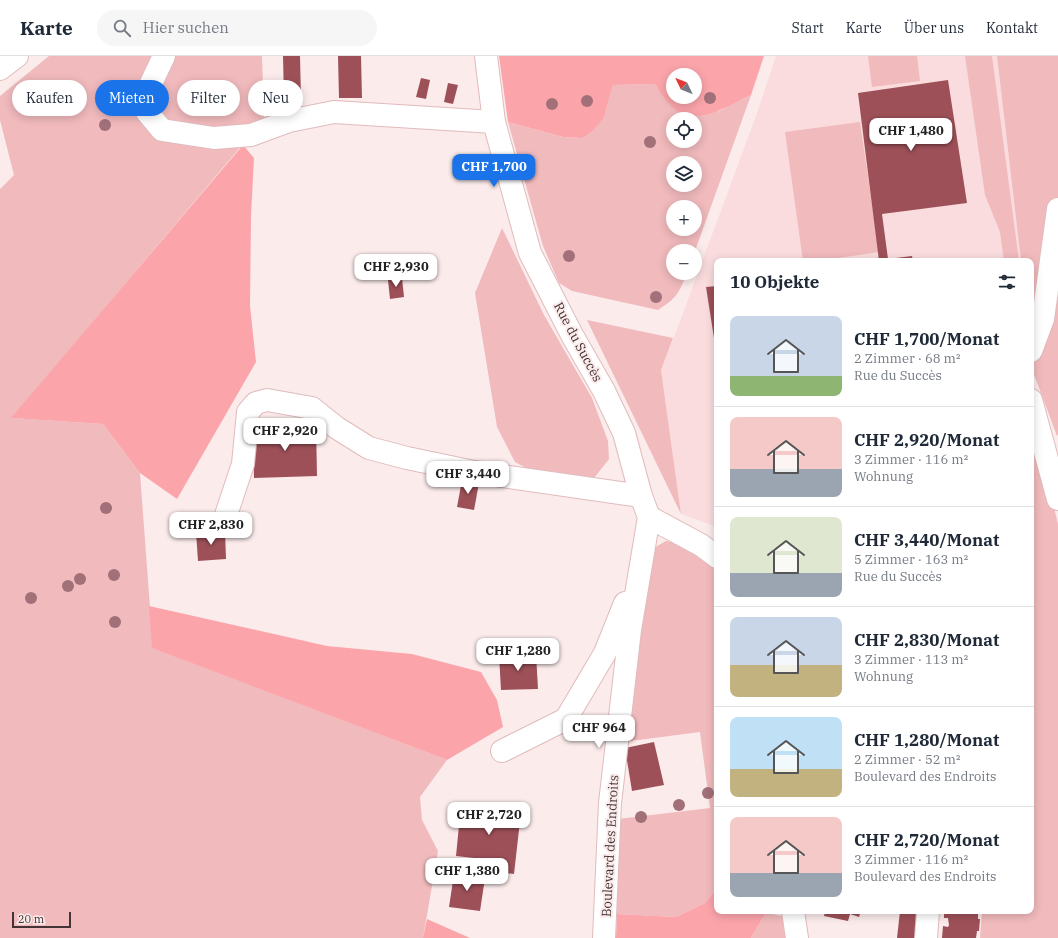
<!DOCTYPE html>
<html lang="de">
<head>
<meta charset="utf-8">
<style>
  :root { --surface:#fff; --page:#f6f6f7; --text:#1f2937; --muted:#747a83; --line:#e0e1e3; --accent:#1a73e8 }
  body { margin:0; font-family:"IBM Plex Serif",serif; background:var(--page); color:var(--text); height:100vh; display:flex; flex-direction:column; font-size:15px; white-space:nowrap }
  * { box-sizing:border-box; margin:0 }
  p { font-size:13px; color:var(--muted) }
  .icon { flex:none; width:22px; height:22px; fill:none; stroke:currentColor; stroke-width:2; stroke-linecap:round; stroke-linejoin:round }
  .map { position:relative; flex:1; overflow:hidden }
  .details { position:absolute; left:714px; top:202px; width:320px; height:656px; display:flex; flex-direction:column; background:var(--surface); border-radius:8px; box-shadow:0 2px 10px #0003 }
  .details>* { flex:none }
  .hud { position:absolute; left:12px; top:24px; width:380px; height:36px; display:flex; gap:8px }
  .needle { width:26px; rotate:313deg }
  .tools { position:absolute; left:666px; top:12px; display:grid; gap:8px }
  .tools a { display:grid; place-items:center; width:36px; height:36px; border-radius:50%; background:var(--surface); box-shadow:0 2px 10px #0003; font-size:20px }
  .scale { position:absolute; left:12px; bottom:10px; width:59px; box-sizing:border-box; padding-left:4px; border:2px solid #433435; border-top:0; font-size:11px; line-height:14px; white-space:nowrap; color:#433435; -webkit-text-stroke:3px #fbebeb; paint-order:stroke }
  .price { position:absolute; translate:-50% -34px; padding:0 9px; border-radius:8px; background:#fff; color:#222; font-size:13px; line-height:26px; filter:drop-shadow(0 1px 2px #0008) }
  .price::after { content:''; position:absolute; left:50%; top:24px; width:12px; height:9px; margin-left:-6px; background:inherit; clip-path:polygon(0 0,100% 0,50% 100%) }
  .price.selected { background:var(--accent); color:#fff }
  ul { padding:0; list-style:none }
  li { display:flex; align-items:center; gap:12px; height:100px; padding:0 16px }
  li+li { border-top:1px solid var(--line) }
  li span { display:grid; place-items:center; flex:none; width:112px; height:80px; border-radius:8px; color:#555 }
  li>.icon { margin-inline-start:auto }
  span .icon { width:48px; height:48px; fill:#fffc; stroke-width:1 }
  li b { font-size:17px }
  h2 { display:flex; justify-content:space-between; align-items:center; height:48px; padding:0 16px; font-size:17px }
  .tag { padding:0 14px; border-radius:18px; background:var(--surface); box-shadow:0 2px 10px #0003; font-size:14px; line-height:36px }
  .tag.selected { background:var(--accent); color:#fff }
  header { display:flex; align-items:center; gap:24px; box-sizing:border-box; height:56px; padding:0 20px; background:var(--surface); border-bottom:1px solid var(--line) }
  header strong { font-size:19px }
  nav { display:flex; gap:22px; margin-inline-start:auto; font-size:14px }
  .search { width:280px; height:36px; background:var(--page); display:flex; align-items:center; gap:10px; box-sizing:border-box; padding:0 14px; border-radius:22px; color:var(--muted); font-size:15px }
  .map>svg:first-child { display:block }
  .built { fill:#fadcde }
  .green { fill:#f1babd; fill-rule:evenodd }
  .forest { fill:#fba5ab; fill-rule:evenodd }
  .building { fill:#9e5058 }
  .lines { fill:none; stroke-linecap:round; stroke-linejoin:round }
  .minor-casing { stroke:#e1bbbc; stroke-width:24 }
  .minor { stroke:#fff; stroke-width:22 }
  .tree { fill:#a17079 }
  .labels { text-anchor:middle; dominant-baseline:central; stroke-width:4; stroke-linejoin:round; paint-order:stroke }
  .street-label { font-size:13px; fill:#433435; stroke:#fbebeb }
</style>
</head>
<body>
<header>
<strong>Karte</strong>
<div class="search"><svg class="icon" aria-label="search" viewBox="0 0 24 24"><circle cx="10" cy="10" r="6"/><path d="M15 15l6 6"/></svg>Hier suchen</div>
<nav><a>Start</a><a>Karte</a><a>Über uns</a><a>Kontakt</a></nav>
</header>
<div class="map">
<svg width="1058" height="882" viewBox="0 0 1058 882">
  <rect width="100%" height="100%" fill="#fbebeb"/>
  <!-- built -->
  <path class="built" d="M 776,0 L 997,0 L 1021,205 L 717,205 L 717,471 L 681,458 L 661,314 L 679,268 L 756,60 Z"/>
  <!-- green -->
  <g class="green">
    <path d="M 49,0 L 262,0 L 264,63 L 12,362 L 103,368 L 140,417 L 153,592 L 447,704 L 420,741 L 422,764 L 438,795 L 423,882 L 0,882 L 0,133 L 14,119 L 0,64 L 0,40 Z"/>
    <path d="M 868,0 L 917,0 L 920,25 L 872,31 Z"/>
    <path d="M 965,0 L 992,0 L 1019,205 L 1004,205 L 1000,176 L 985,139 Z"/>
    <path d="M 997,0 L 1058,0 L 1058,378 L 1057,380 L 1032,313 L 1031,205 L 1021,205 Z"/>
    <path d="M 655,28 L 670,48 L 719,55 L 751,39 L 695,195 L 673,195 L 673,217 L 687,217 C 679,237 677,242 658,254 L 572,235 L 559,227 L 543,190 L 508,66 L 563,81 L 582,82 L 604,62 L 613,29 ZM 673,63 L 695,63 L 695,85 L 673,85 ZM 673,107 L 695,107 L 695,129 L 673,129 ZM 673,151 L 695,151 L 695,173 L 673,173 Z"/>
    <path d="M 860,66 L 879,196 L 818,205 L 803,205 L 785,76 Z"/>
    <path d="M 502,172 L 544,259 L 592,342 L 608,385 L 609,403 L 594,422 L 570,424 L 547,423 L 515,406 L 497,371 L 475,237 Z"/>
    <path d="M 587,264 L 673,282 L 661,314 L 681,458 Z"/>
    <path d="M 1031,357 L 1058,468 L 1058,882 L 980,882 L 982,855 L 1031,855 Z"/>
    <path d="M 666,485 C 694,491 699,495 717,516 L 717,832 L 705,847 L 676,861 L 617,858 L 618,763 L 710,752 L 700,676 L 623,686 L 652,493 Z"/>
    <path d="M 766,857 L 783,860 L 786,882 L 751,882 Z"/>
  </g>
  <!-- forest -->
  <g class="forest">
    <path d="M 499,0 L 764,0 L 751,39 C 730,49 702,68 679,56 C 669,51 661,37 655,28 L 613,29 L 604,62 L 591,76 L 582,82 L 563,81 L 508,66 ZM 673,19 L 695,19 L 695,41 L 673,41 Z"/>
    <path d="M 243,89 L 254,102 L 251,160 L 250,250 L 256,306 L 177,443 L 140,417 L 103,368 L 11,362 Z"/>
    <path d="M 149,550 L 327,590 L 412,598 L 481,616 L 497,644 L 503,671 L 447,704 L 152,592 Z"/>
    <path d="M 717,832 L 717,855 L 763,855 L 766,857 L 751,882 L 616,882 L 617,858 L 676,861 L 705,847 Z"/>
    <path d="M 427,863 L 470,882 L 423,882 Z"/>
  </g>
  <!-- building -->
  <g class="building">
    <path d="M 283,0 L 300,0 L 301,43 L 284,44 Z"/>
    <path d="M 338,0 L 361,0 L 362,42 L 339,42 Z"/>
    <path d="M 421,22 L 430,24 L 426,43 L 416,41 Z"/>
    <path d="M 948,24 L 967,147 L 882,158 L 888,203 L 912,200 L 913,205 L 879,205 L 858,37 Z"/>
    <path d="M 448,27 L 458,29 L 453,48 L 444,46 Z"/>
    <path d="M 402,222 L 404,241 L 390,243 L 388,224 Z"/>
    <path d="M 717,230 L 717,295 L 716,295 L 706,231 Z"/>
    <path d="M 316,370 L 317,420 L 254,422 L 253,372 Z"/>
    <path d="M 462,424 L 479,427 L 474,454 L 457,451 Z"/>
    <path d="M 225,475 L 226,503 L 198,505 L 196,476 Z"/>
    <path d="M 536,598 L 538,633 L 501,634 L 499,599 Z"/>
    <path d="M 654,686 L 664,729 L 632,735 L 625,692 Z"/>
    <path d="M 461,749 L 521,756 L 514,818 L 491,815 L 492,804 L 456,800 Z"/>
    <path d="M 454,818 L 485,822 L 480,855 L 449,851 Z"/>
    <path d="M 825,855 L 861,855 L 859,861 L 850,858 L 848,865 L 824,860 Z"/>
    <path d="M 900,855 L 920,855 L 917,882 L 897,882 Z"/>
    <path d="M 944,855 L 978,855 L 978,863 L 980,863 L 979,875 L 977,875 L 976,882 L 942,882 L 943,870 L 948,871 L 949,869 L 948,862 L 944,862 Z"/>
  </g>
  <g class="lines">
    <!-- minor casing -->
    <g class="minor-casing">
      <g id="minor">
        <path d="M 164,0 L 145,40 L 147,56 L 162,74 L 214,82 L 251,79 L 289,65 L 334,56 L 494,66"/>
        <path d="M 486,0 L 494,66 L 530,197 L 572,279 L 604,335 L 624,377 L 641,440 L 649,461 L 630,574 L 610,747 L 604,882"/>
        <path d="M 0,13 L 17,0"/>
        <path d="M 1031,295 L 1043,263 L 1058,153"/>
        <path d="M 1031,344 L 1058,443"/>
        <path d="M 649,461 L 701,489 L 717,501"/>
        <path d="M 223,468 L 243,408 L 248,356 L 256,347 L 267,344 L 312,352 L 337,372 L 369,392 L 407,402 L 474,416 L 641,440"/>
        <path d="M 502,695 L 566,663 L 605,597 L 625,547"/>
        <path d="M 793,855 L 797,882"/>
        <path d="M 926,882 L 928,855"/>
      </g>
    </g>
    <!-- minor -->
    <use href="#minor" class="minor"/>
  </g>
  <!-- trees -->
  <g class="tree">
    <circle cx="710" cy="42" r="6"/>
    <circle cx="104" cy="45" r="6"/>
    <circle cx="587" cy="45" r="6"/>
    <circle cx="552" cy="48" r="6"/>
    <circle cx="105" cy="69" r="6"/>
    <circle cx="650" cy="86" r="6"/>
    <circle cx="569" cy="200" r="6"/>
    <circle cx="656" cy="241" r="6"/>
    <circle cx="106" cy="452" r="6"/>
    <circle cx="114" cy="519" r="6"/>
    <circle cx="80" cy="523" r="6"/>
    <circle cx="68" cy="530" r="6"/>
    <circle cx="31" cy="542" r="6"/>
    <circle cx="115" cy="566" r="6"/>
    <circle cx="708" cy="737" r="6"/>
    <circle cx="679" cy="749" r="6"/>
    <circle cx="641" cy="761" r="6"/>
  </g>
  <g class="labels">
    <!-- street labels -->
    <g class="street-label">
      <text transform="translate(578 286) rotate(62)">Rue du Succès</text>
      <text transform="translate(610 790) rotate(-87)">Boulevard des Endroits</text>
    </g>
  </g>
</svg>
<div class="tools">
<a><svg class="needle" viewBox="-14 -14 28 28"><path d="M0-13l5 13h-10z" fill="#e53935"/><path d="M0 13l5-13h-10z" fill="#747a83"/></svg></a>
<a><svg class="icon" aria-label="locate" viewBox="0 0 24 24"><circle cx="12" cy="12" r="6"/><path d="M12 2v4M12 18v4M2 12h4M18 12h4"/></svg></a>
<a><svg class="icon" aria-label="layers" viewBox="0 0 24 24"><path d="M12 4l9 5-9 5-9-5zM3 14l9 5 9-5"/></svg></a>
<a>+</a>
<a>−</a>
</div>
<div class="scale">20 m</div>
<b class="price" style="left:911px;top:96px">CHF 1,480</b>
<b class="price selected" style="left:494px;top:132px">CHF 1,700</b>
<b class="price" style="left:396px;top:232px">CHF 2,930</b>
<b class="price" style="left:285px;top:396px">CHF 2,920</b>
<b class="price" style="left:468px;top:439px">CHF 3,440</b>
<b class="price" style="left:211px;top:490px">CHF 2,830</b>
<b class="price" style="left:518px;top:616px">CHF 1,280</b>
<b class="price" style="left:599px;top:693px">CHF 964</b>
<b class="price" style="left:489px;top:780px">CHF 2,720</b>
<b class="price" style="left:467px;top:836px">CHF 1,380</b>
<div class="hud">
<a class="tag">Kaufen</a>
<a class="tag selected">Mieten</a>
<a class="tag">Filter</a>
<a class="tag">Neu</a>
</div>
<section class="details">
<h2>10 Objekte<svg class="icon" aria-label="filters" viewBox="0 0 24 24"><path d="M4 7h16M4 17h16"/><circle cx="9" cy="7" r="2"/><circle cx="15" cy="17" r="2"/></svg></h2>
<ul>
<li><span style="background:linear-gradient(#c9d6e8 75%,#8fb573 0)"><svg class="icon" aria-label="home" viewBox="0 0 24 24"><path d="M3 11l9-7 9 7M6 9v11h12V9"/></svg></span><div><b>CHF 1,700/Monat</b><p>2 Zimmer · 68 m²</p><p>Rue du Succès</p></div></li>
<li><span style="background:linear-gradient(#f6c9c9 65%,#9aa5b1 0)"><svg class="icon" aria-label="home" viewBox="0 0 24 24"><path d="M3 11l9-7 9 7M6 9v11h12V9"/></svg></span><div><b>CHF 2,920/Monat</b><p>3 Zimmer · 116 m²</p><p>Wohnung</p></div></li>
<li><span style="background:linear-gradient(#dfe7d0 70%,#9aa5b1 0)"><svg class="icon" aria-label="home" viewBox="0 0 24 24"><path d="M3 11l9-7 9 7M6 9v11h12V9"/></svg></span><div><b>CHF 3,440/Monat</b><p>5 Zimmer · 163 m²</p><p>Rue du Succès</p></div></li>
<li><span style="background:linear-gradient(#c9d6e8 60%,#c2b280 0)"><svg class="icon" aria-label="home" viewBox="0 0 24 24"><path d="M3 11l9-7 9 7M6 9v11h12V9"/></svg></span><div><b>CHF 2,830/Monat</b><p>3 Zimmer · 113 m²</p><p>Wohnung</p></div></li>
<li><span style="background:linear-gradient(#bfe0f5 65%,#c2b280 0)"><svg class="icon" aria-label="home" viewBox="0 0 24 24"><path d="M3 11l9-7 9 7M6 9v11h12V9"/></svg></span><div><b>CHF 1,280/Monat</b><p>2 Zimmer · 52 m²</p><p>Boulevard des Endroits</p></div></li>
<li><span style="background:linear-gradient(#f6c9c9 70%,#9aa5b1 0)"><svg class="icon" aria-label="home" viewBox="0 0 24 24"><path d="M3 11l9-7 9 7M6 9v11h12V9"/></svg></span><div><b>CHF 2,720/Monat</b><p>3 Zimmer · 116 m²</p><p>Boulevard des Endroits</p></div></li>
</ul>
</section>
</div>
</body>
</html>
